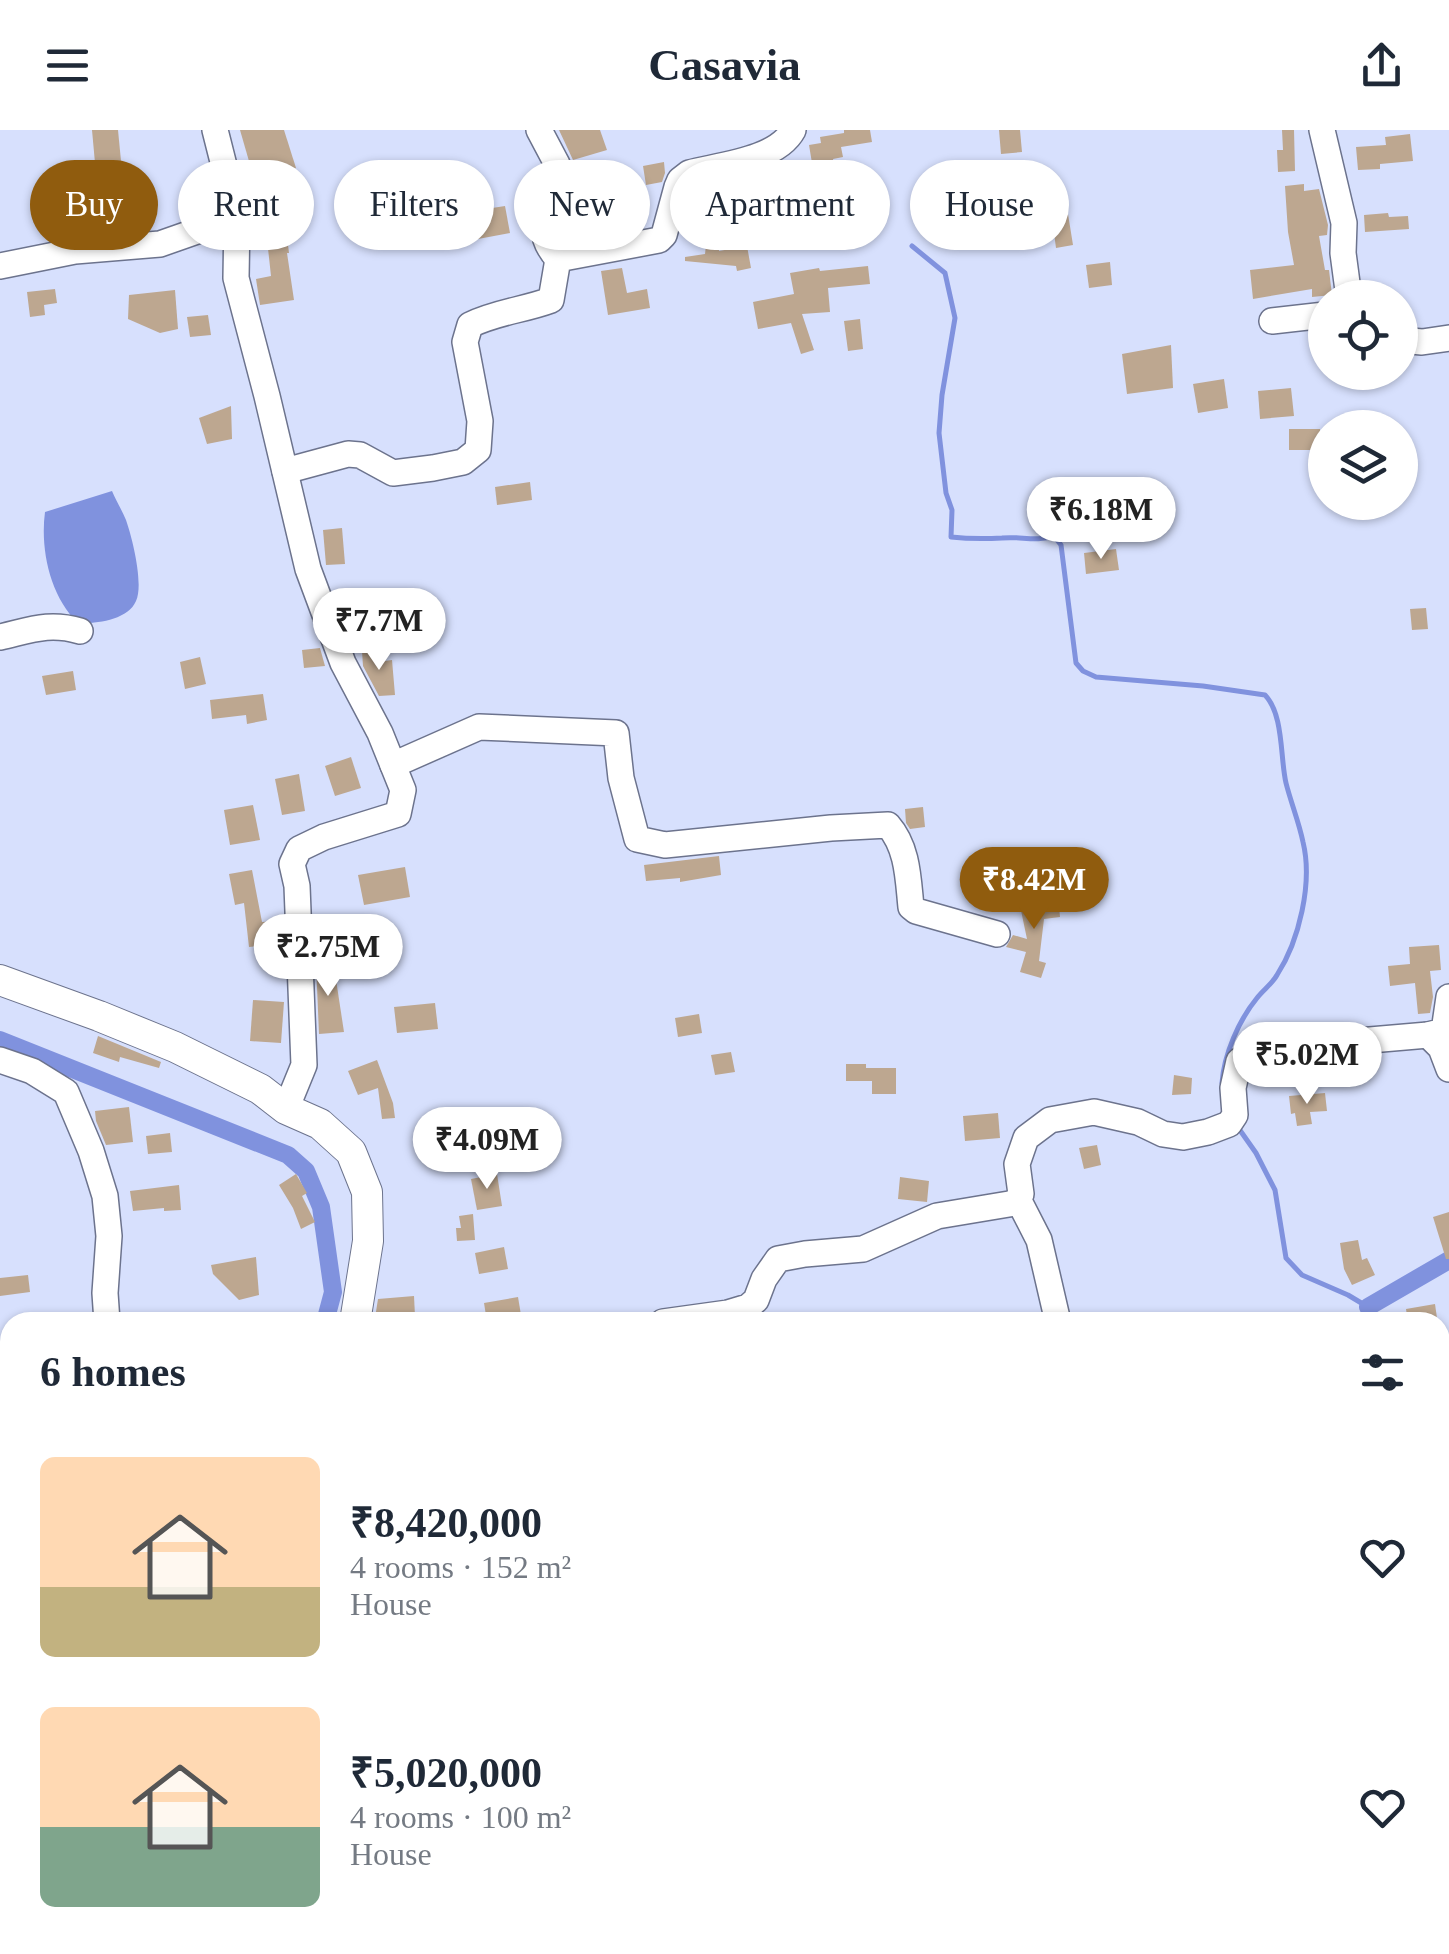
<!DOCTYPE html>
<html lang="en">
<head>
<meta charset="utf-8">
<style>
  :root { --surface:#fff; --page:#f6f6f7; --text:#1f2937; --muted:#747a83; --accent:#905c0e }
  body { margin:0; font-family:Georgia,serif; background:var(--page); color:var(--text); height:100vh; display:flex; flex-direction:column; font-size:38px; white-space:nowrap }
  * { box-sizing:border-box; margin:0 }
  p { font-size:32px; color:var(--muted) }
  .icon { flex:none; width:55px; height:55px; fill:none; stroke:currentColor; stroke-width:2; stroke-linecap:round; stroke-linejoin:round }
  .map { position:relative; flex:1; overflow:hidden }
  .drawer { position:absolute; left:0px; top:1182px; width:1450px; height:642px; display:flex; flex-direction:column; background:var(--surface); border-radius:30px 30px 0 0; box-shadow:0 2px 8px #0004 }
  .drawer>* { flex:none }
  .top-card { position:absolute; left:30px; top:30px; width:1390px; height:90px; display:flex; gap:20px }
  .fabs { position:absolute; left:1308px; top:150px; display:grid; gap:20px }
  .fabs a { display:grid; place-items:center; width:110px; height:110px; border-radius:50%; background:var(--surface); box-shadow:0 2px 8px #0004; font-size:50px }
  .price { position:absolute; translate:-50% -85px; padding:0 22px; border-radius:35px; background:#fff; color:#222; font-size:32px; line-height:65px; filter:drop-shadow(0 2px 5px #0008) }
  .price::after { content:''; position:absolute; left:50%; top:60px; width:30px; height:22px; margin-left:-15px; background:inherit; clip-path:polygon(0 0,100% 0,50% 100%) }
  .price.active { background:var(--accent); color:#fff }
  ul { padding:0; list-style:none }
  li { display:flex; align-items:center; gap:30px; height:250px; padding:0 40px }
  li span { display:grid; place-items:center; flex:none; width:280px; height:200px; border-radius:15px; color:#555 }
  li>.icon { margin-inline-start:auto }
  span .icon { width:120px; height:120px; fill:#fffc; stroke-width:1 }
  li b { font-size:42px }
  h2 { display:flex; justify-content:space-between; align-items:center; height:120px; padding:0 40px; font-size:42px }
  .chip { padding:0 35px; border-radius:45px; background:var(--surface); box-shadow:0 2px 8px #0004; font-size:35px; line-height:90px }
  .chip.active { background:var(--accent); color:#fff }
  header { display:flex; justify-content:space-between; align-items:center; height:130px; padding:0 40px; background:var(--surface); font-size:45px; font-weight:800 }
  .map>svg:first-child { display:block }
  .water { fill:#8092de }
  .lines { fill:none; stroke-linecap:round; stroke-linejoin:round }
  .stream { stroke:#8092de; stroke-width:5 }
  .canal { stroke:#8092de; stroke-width:18 }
  .building { fill:#bda790 }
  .minor-casing { stroke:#6c738d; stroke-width:28 }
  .major-casing { stroke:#6c738d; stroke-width:32 }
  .minor { stroke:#fff; stroke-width:25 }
  .major { stroke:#fff; stroke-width:30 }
</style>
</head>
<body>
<header><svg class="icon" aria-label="menu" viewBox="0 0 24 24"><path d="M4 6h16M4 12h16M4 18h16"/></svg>Casavia<svg class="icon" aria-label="share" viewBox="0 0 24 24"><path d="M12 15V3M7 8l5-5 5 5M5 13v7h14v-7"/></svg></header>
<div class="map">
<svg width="1449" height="1824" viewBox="0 0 1449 1824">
  <rect width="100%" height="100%" fill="#d7e0fd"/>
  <!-- water -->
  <path class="water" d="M 112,361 C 116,371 122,380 126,390 C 132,407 144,454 136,471 C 128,490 96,494 78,493 C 50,466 40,419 45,382 Z"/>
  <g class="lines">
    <!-- stream -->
    <g class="stream">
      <path d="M 912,116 L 945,143 L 955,188 L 942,265 L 939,303 L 946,363 L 952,380 L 951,407 C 969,409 985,409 1002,408 C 1020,406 1036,412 1054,406 L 1061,415 L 1076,533 L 1083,541 L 1096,547 L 1203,556 L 1265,565 C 1284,585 1280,628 1286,653 C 1291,673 1299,692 1303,712 C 1313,753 1299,811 1277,845 C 1272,854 1263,860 1257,868 C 1239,890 1224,924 1222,953"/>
      <path d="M 1237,996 L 1256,1023 L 1275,1060 L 1286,1128 L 1302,1145 L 1348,1165 L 1368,1177 L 1365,1192"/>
      <path d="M 1440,1748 L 1449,1758"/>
      <path d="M 141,1815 L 144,1824"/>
      <path d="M 555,1824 L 565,1815"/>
    </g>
    <!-- canal -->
    <g class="canal">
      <path d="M 0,910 L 288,1025 L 306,1041 L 321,1077 L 333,1162 L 325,1192"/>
      <path d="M 1368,1177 L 1449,1130"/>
      <path d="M 0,1674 L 10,1669"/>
    </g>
  </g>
  <!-- building -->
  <g class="building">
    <path d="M 92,0 L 118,0 L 121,31 L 95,33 Z"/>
    <path d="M 240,0 L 284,0 L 296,38 L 255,52 Z"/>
    <path d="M 559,0 L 600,0 L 607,20 L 573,30 Z"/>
    <path d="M 844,0 L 870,0 L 872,12 L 841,17 L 843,27 L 833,29 L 839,70 L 850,68 L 853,82 L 823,88 L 821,79 L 781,85 L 780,78 L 745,81 L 713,75 L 709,55 L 759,43 L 761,65 L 816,57 L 809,15 L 821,13 L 820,7 L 844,3 Z"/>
    <path d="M 999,0 L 1020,0 L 1022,22 L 1001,24 Z"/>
    <path d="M 1282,0 L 1294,0 L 1295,41 L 1278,42 L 1277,20 L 1283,20 Z"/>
    <path d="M 1410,4 L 1413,31 L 1380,34 L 1380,39 L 1358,40 L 1356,17 L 1386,15 L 1385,7 Z"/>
    <path d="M 664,32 L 665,43 L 662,52 L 646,55 L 643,36 Z"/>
    <path d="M 1304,54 L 1304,61 L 1319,59 L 1328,95 L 1327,105 L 1319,106 L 1325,140 L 1329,140 L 1332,165 L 1312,167 L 1312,159 L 1253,169 L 1250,140 L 1294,135 L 1288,102 L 1285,56 Z"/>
    <path d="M 64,76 L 87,78 L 86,94 L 62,92 Z"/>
    <path d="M 505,76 L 510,103 L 478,109 L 473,81 Z"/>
    <path d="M 1388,83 L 1389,87 L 1408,86 L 1409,99 L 1365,102 L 1364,85 Z"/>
    <path d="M 1068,84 L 1073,115 L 1056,118 L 1054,103 L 1046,104 L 1043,88 Z"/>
    <path d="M 286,98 L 289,123 L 287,123 L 294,170 L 260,175 L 256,149 L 271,146 L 266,100 Z"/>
    <path d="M 706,115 L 719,117 L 719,121 L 747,116 L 751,138 L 737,141 L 736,136 L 685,131 L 685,127 L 705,124 Z"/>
    <path d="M 1110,132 L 1112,155 L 1089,158 L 1086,135 Z"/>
    <path d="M 868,136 L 870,154 L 828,158 L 830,182 L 802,184 L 814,220 L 801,224 L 791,193 L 758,199 L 753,172 L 794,164 L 790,143 L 819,138 L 820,141 Z"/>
    <path d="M 622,138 L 627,163 L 647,159 L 650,178 L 608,185 L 601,141 Z"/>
    <path d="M 55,159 L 57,173 L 44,175 L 45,185 L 30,187 L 27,162 Z"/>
    <path d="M 175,160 L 178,199 L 160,203 L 128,189 L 129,165 Z"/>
    <path d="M 208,185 L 211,205 L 190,207 L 187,187 Z"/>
    <path d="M 860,189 L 863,219 L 848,221 L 844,191 Z"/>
    <path d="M 1171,215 L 1173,258 L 1127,264 L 1122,224 Z"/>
    <path d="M 1224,249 L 1228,278 L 1198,283 L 1193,254 Z"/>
    <path d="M 1291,258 L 1294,286 L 1260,289 L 1258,261 Z"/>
    <path d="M 231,276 L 232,309 L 207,314 L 199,288 Z"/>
    <rect x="1289" y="299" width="31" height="21"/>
    <path d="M 530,352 L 532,370 L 497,375 L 495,357 Z"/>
    <path d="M 342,398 L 345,434 L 326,435 L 323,400 Z"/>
    <path d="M 1116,419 L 1119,440 L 1086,444 L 1084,423 Z"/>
    <path d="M 384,468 L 396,499 L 374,507 L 363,476 Z"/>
    <path d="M 1426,478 L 1428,499 L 1412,500 L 1410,479 Z"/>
    <path d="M 320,518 L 325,536 L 304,538 L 302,520 Z"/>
    <path d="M 377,519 L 378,532 L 392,530 L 395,565 L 379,566 L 363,536 L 362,521 Z"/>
    <path d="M 200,527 L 206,554 L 185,559 L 180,532 Z"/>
    <path d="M 73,541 L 76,560 L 46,565 L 42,546 Z"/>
    <path d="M 263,564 L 267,590 L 247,594 L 246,585 L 212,589 L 210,570 Z"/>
    <path d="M 351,627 L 361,658 L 335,666 L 325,636 Z"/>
    <path d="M 299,644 L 305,681 L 282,685 L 275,649 Z"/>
    <path d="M 253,675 L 260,710 L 230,715 L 224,680 Z"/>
    <path d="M 923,677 L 925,697 L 910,699 L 906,693 L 905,679 Z"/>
    <path d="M 719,726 L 721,745 L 680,752 L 680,748 L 646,751 L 644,735 Z"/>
    <path d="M 405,737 L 410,767 L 364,775 L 358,745 Z"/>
    <path d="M 252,740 L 262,792 L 277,791 L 279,814 L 249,817 L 244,773 L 235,775 L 229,744 Z"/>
    <path d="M 1058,766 L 1060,787 L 1044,789 L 1039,831 L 1046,833 L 1041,848 L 1020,842 L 1026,822 L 1006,817 L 1013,805 L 1027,809 L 1019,771 Z"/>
    <path d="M 1439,815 L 1441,840 L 1430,841 L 1433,867 L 1430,883 L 1418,884 L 1415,853 L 1390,856 L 1388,836 L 1410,834 L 1409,817 Z"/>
    <path d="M 333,830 L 344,902 L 319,904 L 316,833 Z"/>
    <path d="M 253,870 L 284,872 L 281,913 L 250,911 Z"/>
    <path d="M 435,873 L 438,899 L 397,903 L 394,877 Z"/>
    <path d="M 699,884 L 702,903 L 678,907 L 675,888 Z"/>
    <path d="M 98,906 L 161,932 L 159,938 L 120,927 L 119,932 L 93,923 Z"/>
    <path d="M 731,922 L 735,942 L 715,945 L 711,925 Z"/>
    <path d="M 377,930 L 393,973 L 395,988 L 382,989 L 378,958 L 358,965 L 348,941 Z"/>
    <path d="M 846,934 L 866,934 L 866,938 L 896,938 L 896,964 L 872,964 L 872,951 L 846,951 Z"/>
    <path d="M 1174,945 L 1192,948 L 1191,964 L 1172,965 Z"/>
    <path d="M 1325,963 L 1327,981 L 1310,982 L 1312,994 L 1297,996 L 1295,983 L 1291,984 L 1289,966 Z"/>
    <path d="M 129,977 L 133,1012 L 106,1015 L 96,991 L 95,981 Z"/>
    <path d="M 998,983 L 1000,1008 L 965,1011 L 963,986 Z"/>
    <path d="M 170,1003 L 172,1022 L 148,1024 L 146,1006 Z"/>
    <path d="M 1097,1015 L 1101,1035 L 1084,1039 L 1079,1018 Z"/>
    <path d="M 296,1044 L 307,1063 L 302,1066 L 315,1092 L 301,1099 L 293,1078 L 279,1055 Z"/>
    <path d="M 497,1044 L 502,1076 L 477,1080 L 471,1049 Z"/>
    <path d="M 900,1047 L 929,1051 L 927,1072 L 898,1069 Z"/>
    <path d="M 179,1055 L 181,1080 L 164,1081 L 164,1078 L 133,1081 L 130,1061 Z"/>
    <path d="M 1449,1082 L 1449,1129 L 1446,1129 L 1433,1087 Z"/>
    <path d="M 473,1084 L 475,1110 L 457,1111 L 456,1098 L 461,1098 L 459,1086 Z"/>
    <path d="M 1358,1110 L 1362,1130 L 1367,1128 L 1375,1145 L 1352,1155 L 1344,1139 L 1340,1113 Z"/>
    <path d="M 504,1117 L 508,1139 L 479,1144 L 475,1123 Z"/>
    <path d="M 256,1127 L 259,1165 L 239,1170 L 213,1144 L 211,1135 Z"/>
    <path d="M 28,1145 L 30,1162 L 0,1166 L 0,1148 Z"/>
    <path d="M 414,1166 L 415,1186 L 375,1188 L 378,1169 Z"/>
    <path d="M 518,1167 L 522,1191 L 487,1192 L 484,1173 Z"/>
    <path d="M 1435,1174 L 1437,1188 L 1408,1192 L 1406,1179 Z"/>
  </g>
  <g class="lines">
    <!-- minor casing -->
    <g class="minor-casing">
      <g id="minor">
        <path d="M 215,0 L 237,87 L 236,148 L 267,266 L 308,439 L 343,533 L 380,603 L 403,660 L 398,684 L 324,707 L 299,719 L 292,734 L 297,756 L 304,935 L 286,979"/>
        <path d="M 539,0 L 557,34 L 566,65 C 545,88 534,102 558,129"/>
        <path d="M 1322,0 L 1344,93 L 1343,123 L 1349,168"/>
        <path d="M 0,136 L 75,121 L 160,114 L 237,87"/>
        <path d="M 1272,191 L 1325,185"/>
        <path d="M 1400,210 L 1422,212 L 1449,208"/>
        <path d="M 285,341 L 348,324 L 360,325 L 393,343 L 433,338 L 463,332 L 478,320 L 480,291 L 465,212 L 470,195 C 496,182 524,180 551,170 L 558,129 L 659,110 L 664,105 L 677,57 L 680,50 L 689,43 C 720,35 777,30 793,0"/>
        <path d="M 0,507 C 31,500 49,492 80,501"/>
        <path d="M 393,635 L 479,597 L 616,603 L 621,648 L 637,709 L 665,715 L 831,698 L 888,695 C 908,718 908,748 911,777 L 916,781 L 997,804"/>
        <path d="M 1428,905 L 1441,918 L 1449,939"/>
        <path d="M 0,930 L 32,941 L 66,962 L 91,1021 L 105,1066 L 109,1106 L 105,1163 L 107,1192"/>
        <path d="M 1018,1069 L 1039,1110 L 1058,1192"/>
        <path d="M 663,1192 L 728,1183 L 748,1177 L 756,1170 L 764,1149 L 778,1129 L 805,1124 L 863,1119 L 937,1086 L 1015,1073 L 1021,1064 L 1017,1034 L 1026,1008 L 1050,990 L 1094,982 L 1138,992 L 1163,1004 L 1183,1007 L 1208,1002 L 1229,994 L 1235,985 L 1233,958 L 1239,931 L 1254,920 L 1428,905 L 1444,901 L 1449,867"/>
        <path d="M 0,1441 L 10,1422"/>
        <path d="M 108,1815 L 112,1824"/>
      </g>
    </g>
    <!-- major casing -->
    <g class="major-casing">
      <g id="major">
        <path d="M 0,850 L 99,886 L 175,917 L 260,959 L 286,979 L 320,994 L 351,1022 L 367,1062 L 368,1111 L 355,1192"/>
        <path d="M 184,1815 L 187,1824"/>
      </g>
    </g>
    <!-- minor -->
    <use href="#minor" class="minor"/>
    <!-- major -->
    <use href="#major" class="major"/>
  </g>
</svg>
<div class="fabs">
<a><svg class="icon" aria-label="locate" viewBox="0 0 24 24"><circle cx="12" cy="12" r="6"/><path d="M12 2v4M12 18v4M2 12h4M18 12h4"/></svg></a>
<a><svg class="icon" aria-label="layers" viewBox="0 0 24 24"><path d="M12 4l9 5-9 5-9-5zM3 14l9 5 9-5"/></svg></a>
</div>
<b class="price" style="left:1101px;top:432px">₹6.18M</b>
<b class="price" style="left:379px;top:543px">₹7.7M</b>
<b class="price active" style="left:1034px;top:802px">₹8.42M</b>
<b class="price" style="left:328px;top:869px">₹2.75M</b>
<b class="price" style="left:1307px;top:977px">₹5.02M</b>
<b class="price" style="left:487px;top:1062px">₹4.09M</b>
<div class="top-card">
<a class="chip active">Buy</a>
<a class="chip">Rent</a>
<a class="chip">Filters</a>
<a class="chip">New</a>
<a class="chip">Apartment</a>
<a class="chip">House</a>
</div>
<section class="drawer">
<h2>6 homes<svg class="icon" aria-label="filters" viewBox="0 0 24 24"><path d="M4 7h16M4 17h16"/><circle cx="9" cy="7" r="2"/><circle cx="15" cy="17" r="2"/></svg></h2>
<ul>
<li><span style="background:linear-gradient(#ffd9b3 65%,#c2b280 0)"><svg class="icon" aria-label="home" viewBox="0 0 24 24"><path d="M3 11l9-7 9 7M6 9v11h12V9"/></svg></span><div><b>₹8,420,000</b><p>4 rooms · 152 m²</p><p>House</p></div><svg class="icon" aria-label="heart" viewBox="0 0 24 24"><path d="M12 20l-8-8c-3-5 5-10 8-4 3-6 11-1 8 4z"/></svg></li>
<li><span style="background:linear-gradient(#ffd9b3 60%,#7fa58c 0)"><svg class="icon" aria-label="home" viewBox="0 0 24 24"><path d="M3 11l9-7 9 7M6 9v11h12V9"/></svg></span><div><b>₹5,020,000</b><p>4 rooms · 100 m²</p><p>House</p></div><svg class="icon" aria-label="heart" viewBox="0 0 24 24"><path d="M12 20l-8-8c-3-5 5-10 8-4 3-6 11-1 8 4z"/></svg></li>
</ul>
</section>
</div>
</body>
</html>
